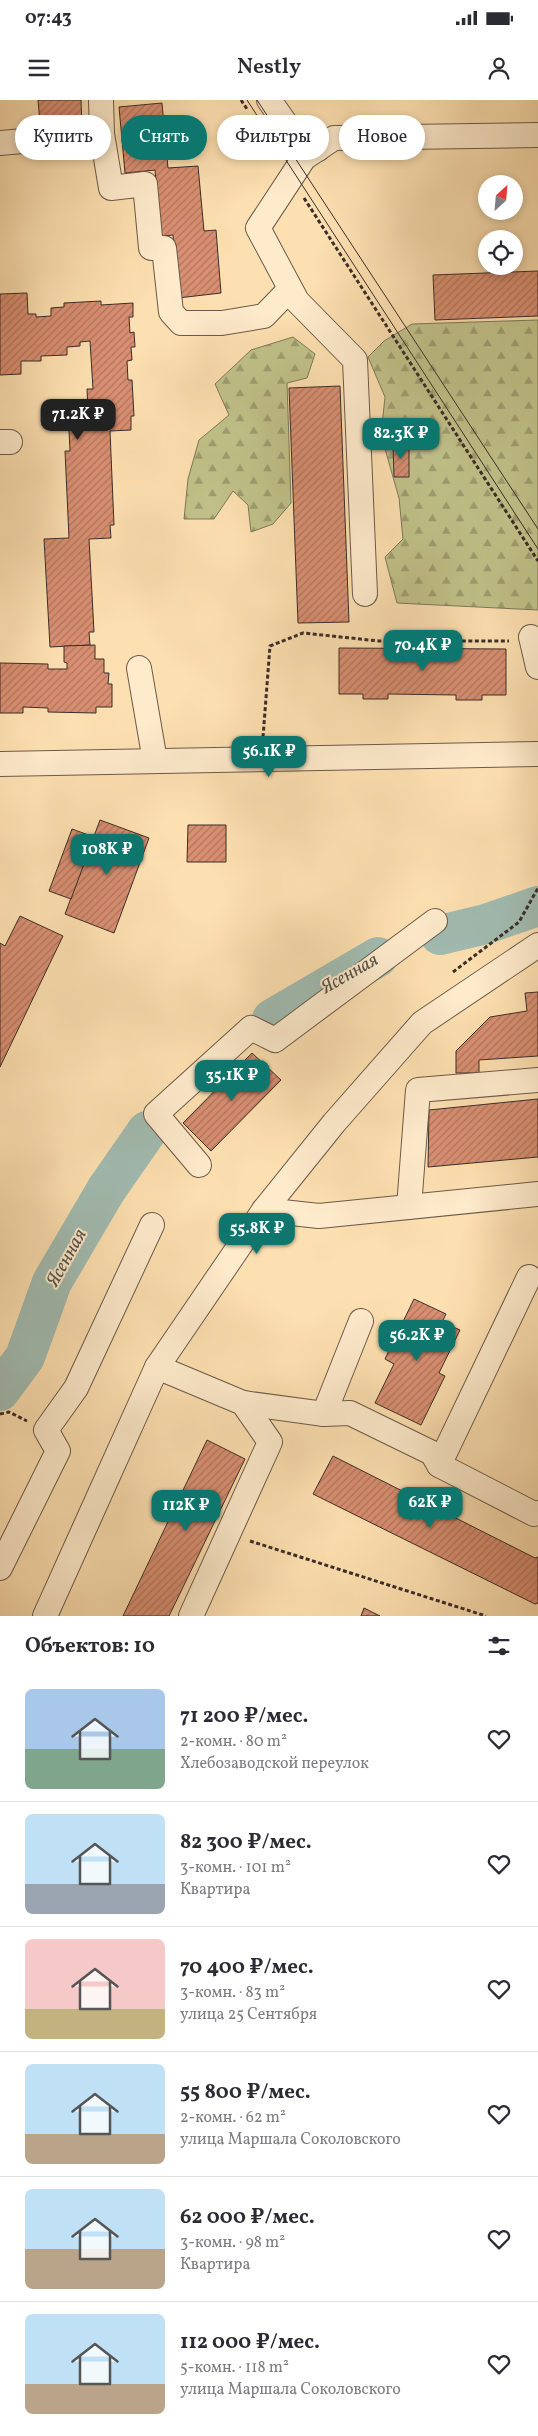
<!DOCTYPE html>
<html lang="ru">
<head>
<meta charset="utf-8">
<style>
  :root { --surface:#fff; --page:#f7f7f7; --text:#2b2b33; --muted:#7c7c81; --line:#e1e1e2; --accent:#0f766e }
  body { margin:0; font-family:Vollkorn,serif; background:var(--page); color:var(--text); height:100vh; display:flex; flex-direction:column; font-size:19px; white-space:nowrap }
  * { box-sizing:border-box; margin:0 }
  p { font-size:16px; color:var(--muted) }
  .icon { flex:none; width:28px; height:28px; fill:none; stroke:currentColor; stroke-width:2; stroke-linecap:round; stroke-linejoin:round }
  .map { position:relative; height:1516px; overflow:hidden }
  .drawer { display:flex; flex-direction:column; background:var(--surface); flex:1 }
  .drawer>* { flex:none }
  .guide { position:absolute; left:15px; top:15px; width:509px; height:45px; display:flex; gap:10px }
  .needle { width:32px; rotate:26deg }
  .tools { position:absolute; left:478px; top:75px; display:grid; gap:10px }
  .tools a { display:grid; place-items:center; width:45px; height:45px; border-radius:50%; background:var(--surface); box-shadow:0 2px 8px #0003; font-size:25px }
  .price { position:absolute; translate:-50% -42px; padding:0 11px; border-radius:10px; background:var(--accent); color:#fff; font-size:16px; line-height:32px; filter:drop-shadow(0 1px 2px #0008) }
  .price::after { content:''; position:absolute; left:50%; top:30px; width:15px; height:11px; margin-left:-8px; background:inherit; clip-path:polygon(0 0,100% 0,50% 100%) }
  .price.active { background:#222; color:#fff }
  ul { padding:0; list-style:none }
  li { display:flex; align-items:center; gap:15px; height:125px; padding:0 25px }
  li+li { border-top:1px solid var(--line) }
  li span { display:grid; place-items:center; flex:none; width:140px; height:100px; border-radius:8px; color:#555 }
  li>.icon { margin-inline-start:auto }
  span .icon { width:60px; height:60px; fill:#fffc; stroke-width:1 }
  li b { font-size:21px }
  h2 { display:flex; justify-content:space-between; align-items:center; height:60px; padding:0 25px; font-size:21px }
  .chip { padding:0 18px; border-radius:22px; background:var(--surface); box-shadow:0 2px 8px #0003; font-size:18px; line-height:45px }
  .chip.active { background:var(--accent); color:#fff }
  .status { display:flex; justify-content:space-between; align-items:center; height:35px; padding:0 25px; background:var(--surface); direction:ltr }
  .status svg { height:14px; fill:currentColor }
  header { display:flex; justify-content:space-between; align-items:center; height:65px; padding:0 25px; background:var(--surface); font-size:22px; font-weight:600 }
  .map>svg:first-child { display:block }
  .forest { fill:url(#forest-firs); stroke:#7e785a }
  .lines { fill:none; stroke-linecap:round; stroke-linejoin:round }
  .river { stroke:#a1bcb2; stroke-width:40 }
  .building { fill:url(#building-hatch); stroke:#3a2d29 }
  .minor-casing { stroke:#6b5a4b; stroke-width:26 }
  .path { stroke:#3a2d29; stroke-width:3; stroke-dasharray:4 2.5; stroke-linecap:butt }
  .minor { stroke:#feebcc; stroke-width:24 }
  .tram { stroke:#3a2d29; stroke-width:1 }
  .labels { text-anchor:middle; dominant-baseline:central; stroke-width:4; stroke-linejoin:round; paint-order:stroke }
  .water-label { font-size:19px; font-style:italic; fill:#54514b; stroke:#feebcc }
</style>
</head>
<body>
<div class="status"><b>07:43</b><svg viewBox="0 0 49 12"><path d="M0 12V9h3v3zM5 12V6h3v6zM10 12V3h3v9zM15 12V0h3v12zM26 1h20v11H26zM47 4h2v5h-2z"/></svg></div>
<header><svg class="icon" aria-label="menu" viewBox="0 0 24 24"><path d="M4 6h16M4 12h16M4 18h16"/></svg>Nestly<svg class="icon" aria-label="person" viewBox="0 0 24 24"><circle cx="12" cy="8" r="4"/><path d="M4 21q1-7 8-7t8 7"/></svg></header>
<div class="map">
<svg width="538" height="1516" viewBox="0 0 538 1516">
  <defs>
    <pattern id="forest-firs" width="22" height="20" patternUnits="userSpaceOnUse" patternTransform="scale(1.25)"><rect width="22" height="20" fill="#c1c28a"/><path d="M5 1l3.5 6h-7zM16 11l3.5 6h-7z" fill="#9e9e71"/></pattern>
    <pattern id="building-hatch" width="6" height="6" patternUnits="userSpaceOnUse" patternTransform="scale(1.25)"><rect width="6" height="6" fill="#d98f72"/><path d="M-1 1l2-2M0 6l6-6M5 7l2-2" fill="none" stroke="#b1755e"/></pattern>
  </defs>
  <rect width="100%" height="100%" fill="#fde0b1"/>
  <filter id="stains"><feTurbulence type="fractalNoise" baseFrequency=".004" numOctaves="4"/><feColorMatrix values="0 0 0 0 .2 0 0 0 0 .09 0 0 0 0 .02 0 0 0 .5 -.17"/></filter>
  <radialGradient id="worn" r=".72"><stop offset=".6" stop-color="#630" stop-opacity="0"/><stop offset="1" stop-color="#630" stop-opacity=".3"/></radialGradient>
  <!-- forest -->
  <g class="forest">
    <path d="M 538,220 L 538,510 L 397,503 L 385,457 L 403,439 L 399,398 L 381,335 L 385,297 L 368,257 L 384,241 L 412,224 Z"/>
    <path d="M 293,237 L 315,254 L 307,278 L 287,283 L 291,403 L 273,424 L 251,432 L 248,405 L 233,391 L 214,419 L 184,419 L 188,379 L 199,340 L 229,315 L 215,284 L 251,250 Z"/>
  </g>
  <g class="lines">
    <!-- river -->
    <g class="river">
      <path d="M 440,835 L 486,824 L 538,806"/>
      <path d="M 272,919 L 378,857"/>
      <path d="M 0,1291 L 25,1257 L 52,1182 L 106,1090 L 147,1031"/>
    </g>
  </g>
  <!-- building -->
  <g class="building">
    <path d="M 38,0 L 81,0 L 82,29 L 41,35 Z"/>
    <path d="M 162,3 L 168,68 L 198,66 L 204,131 L 216,130 L 221,193 L 178,198 L 173,135 L 161,136 L 155,70 L 125,73 L 119,7 Z"/>
    <path d="M 538,171 L 538,216 L 435,220 L 433,175 Z"/>
    <path d="M 27,193 L 28,214 L 36,214 L 36,217 L 51,216 L 51,208 L 64,207 L 64,203 L 101,201 L 101,205 L 133,203 L 133,217 L 129,217 L 130,233 L 134,232 L 135,247 L 131,247 L 132,260 L 127,261 L 128,280 L 132,280 L 134,316 L 131,316 L 131,330 L 110,331 L 114,425 L 110,425 L 111,438 L 89,439 L 94,532 L 89,532 L 90,545 L 50,547 L 44,439 L 69,438 L 65,351 L 70,351 L 69,330 L 89,330 L 87,289 L 93,289 L 90,241 L 80,242 L 80,246 L 67,247 L 67,255 L 41,256 L 41,261 L 21,261 L 21,274 L 0,275 L 0,194 Z"/>
    <path d="M 340,286 L 349,522 L 298,523 L 289,288 Z"/>
    <path d="M 393,344 L 409,344 L 409,377 L 394,377 Z"/>
    <path d="M 95,545 L 95,559 L 104,559 L 104,573 L 109,573 L 108,584 L 112,584 L 112,607 L 96,607 L 96,613 L 48,612 L 48,608 L 23,607 L 23,613 L 0,613 L 0,563 L 48,564 L 48,569 L 67,569 L 67,563 L 64,562 L 64,546 Z"/>
    <path d="M 339,548 L 506,549 L 506,595 L 482,595 L 482,600 L 456,600 L 456,595 L 388,594 L 388,599 L 363,599 L 363,594 L 339,594 Z"/>
    <path d="M 100,720 L 149,738 L 114,833 L 65,814 Z"/>
    <path d="M 188,725 L 226,725 L 226,762 L 187,762 Z"/>
    <path d="M 72,729 L 94,737 L 71,799 L 49,791 Z"/>
    <path d="M 20,816 L 63,836 L 0,967 L 0,843 L 5,846 Z"/>
    <path d="M 538,892 L 538,956 L 479,960 L 479,973 L 456,973 L 456,951 L 490,917 L 527,911 L 525,893 Z"/>
    <path d="M 252,953 L 281,980 L 211,1051 L 183,1023 Z"/>
    <path d="M 538,999 L 538,1057 L 428,1067 L 429,1010 Z"/>
    <path d="M 414,1199 L 446,1214 L 442,1222 L 460,1230 L 439,1273 L 445,1276 L 421,1325 L 375,1303 L 394,1264 L 385,1259 Z"/>
    <path d="M 207,1340 L 245,1359 L 169,1516 L 123,1516 Z"/>
    <path d="M 333,1356 L 535,1458 L 538,1457 L 538,1503 L 535,1504 L 313,1394 Z"/>
    <path d="M 364,1508 L 380,1516 L 361,1516 Z"/>
  </g>
  <g class="lines">
    <!-- minor casing -->
    <g class="minor-casing">
      <g id="minor">
        <path d="M 269,0 L 288,27 L 318,49"/>
        <path d="M 102,34 L 111,88 L 145,84 L 151,148 L 164,148 L 171,212 L 181,223 L 222,223 L 264,216 L 290,189"/>
        <path d="M 0,43 L 102,34 L 101,0"/>
        <path d="M 0,342 L 10,342"/>
        <path d="M 365,494 L 355,260 L 297,201 L 258,128 L 304,58 L 334,38 L 538,35"/>
        <path d="M 531,537 L 538,567"/>
        <path d="M 139,568 L 155,661"/>
        <path d="M 0,664 L 538,654"/>
        <path d="M 199,1065 L 156,1014 L 251,928 L 275,940 L 435,821"/>
        <path d="M 409,1107 L 418,990 L 538,980"/>
        <path d="M 264,1110 L 319,1116 L 538,1094"/>
        <path d="M 157,1267 L 243,1303 L 270,1342 L 191,1516"/>
        <path d="M 243,1303 L 324,1314 L 350,1313 L 432,1353 L 439,1365 L 534,1414 L 538,1413"/>
        <path d="M 324,1314 L 361,1221"/>
        <path d="M 439,1365 L 529,1177"/>
        <path d="M 0,1468 L 58,1351 L 46,1330 L 76,1288 L 152,1125"/>
        <path d="M 45,1516 L 157,1267 L 264,1110 L 334,1023 L 422,923 L 538,845"/>
      </g>
    </g>
    <!-- path -->
    <g class="path">
      <path d="M 241,0 L 247,9"/>
      <path d="M 266,39 L 278,57"/>
      <path d="M 304,98 L 538,461"/>
      <path d="M 263,637 L 270,546 L 303,533 L 379,541 L 509,541"/>
      <path d="M 453,872 L 519,822 L 538,788"/>
      <path d="M 0,1314 L 9,1312 L 27,1321"/>
      <path d="M 250,1441 L 486,1516"/>
    </g>
    <!-- minor -->
    <use href="#minor" class="minor"/>
    <!-- tram -->
    <g class="tram">
      <path d="M 247,0 L 538,449"/>
      <path d="M 257,0 L 538,429"/>
    </g>
  </g>
  <g class="labels">
    <!-- water labels -->
    <g class="water-label">
      <text transform="translate(350 874) rotate(-30)">Ясенная</text>
      <text transform="translate(67 1158) rotate(-61)">Ясенная</text>
    </g>
  </g>
  <rect width="100%" height="100%" filter="url(#stains)"/>
  <rect width="100%" height="100%" fill="url(#worn)"/>
</svg>
<div class="tools">
<a><svg class="needle" viewBox="-14 -14 28 28"><path d="M0-13l5 13h-10z" fill="#e53935"/><path d="M0 13l5-13h-10z" fill="#7c7c81"/></svg></a>
<a><svg class="icon" aria-label="locate" viewBox="0 0 24 24"><circle cx="12" cy="12" r="6"/><path d="M12 2v4M12 18v4M2 12h4M18 12h4"/></svg></a>
</div>
<b class="price active" style="left:78px;top:341px">71.2K ₽</b>
<b class="price" style="left:401px;top:360px">82.3K ₽</b>
<b class="price" style="left:423px;top:572px">70.4K ₽</b>
<b class="price" style="left:269px;top:678px">56.1K ₽</b>
<b class="price" style="left:107px;top:776px">108K ₽</b>
<b class="price" style="left:232px;top:1002px">35.1K ₽</b>
<b class="price" style="left:257px;top:1155px">55.8K ₽</b>
<b class="price" style="left:417px;top:1262px">56.2K ₽</b>
<b class="price" style="left:430px;top:1429px">62K ₽</b>
<b class="price" style="left:186px;top:1432px">112K ₽</b>
<div class="guide">
<a class="chip">Купить</a>
<a class="chip active">Снять</a>
<a class="chip">Фильтры</a>
<a class="chip">Новое</a>
</div>
</div>
<section class="drawer">
<h2>Объектов: 10<svg class="icon" aria-label="filters" viewBox="0 0 24 24"><path d="M4 7h16M4 17h16"/><circle cx="9" cy="7" r="2"/><circle cx="15" cy="17" r="2"/></svg></h2>
<ul>
<li><span style="background:linear-gradient(#a9c7e8 60%,#7fa58c 0)"><svg class="icon" aria-label="home" viewBox="0 0 24 24"><path d="M3 11l9-7 9 7M6 9v11h12V9"/></svg></span><div><b>71 200 ₽/мес.</b><p>2-комн. · 80 m²</p><p>Хлебозаводской переулок</p></div><svg class="icon" aria-label="heart" viewBox="0 0 24 24"><path d="M12 20l-8-8c-3-5 5-10 8-4 3-6 11-1 8 4z"/></svg></li>
<li><span style="background:linear-gradient(#bfe0f5 70%,#9aa5b1 0)"><svg class="icon" aria-label="home" viewBox="0 0 24 24"><path d="M3 11l9-7 9 7M6 9v11h12V9"/></svg></span><div><b>82 300 ₽/мес.</b><p>3-комн. · 101 m²</p><p>Квартира</p></div><svg class="icon" aria-label="heart" viewBox="0 0 24 24"><path d="M12 20l-8-8c-3-5 5-10 8-4 3-6 11-1 8 4z"/></svg></li>
<li><span style="background:linear-gradient(#f6c9c9 70%,#c2b280 0)"><svg class="icon" aria-label="home" viewBox="0 0 24 24"><path d="M3 11l9-7 9 7M6 9v11h12V9"/></svg></span><div><b>70 400 ₽/мес.</b><p>3-комн. · 83 m²</p><p>улица 25 Сентября</p></div><svg class="icon" aria-label="heart" viewBox="0 0 24 24"><path d="M12 20l-8-8c-3-5 5-10 8-4 3-6 11-1 8 4z"/></svg></li>
<li><span style="background:linear-gradient(#bfe0f5 70%,#b9a48a 0)"><svg class="icon" aria-label="home" viewBox="0 0 24 24"><path d="M3 11l9-7 9 7M6 9v11h12V9"/></svg></span><div><b>55 800 ₽/мес.</b><p>2-комн. · 62 m²</p><p>улица Маршала Соколовского</p></div><svg class="icon" aria-label="heart" viewBox="0 0 24 24"><path d="M12 20l-8-8c-3-5 5-10 8-4 3-6 11-1 8 4z"/></svg></li>
<li><span style="background:linear-gradient(#bfe0f5 60%,#b9a48a 0)"><svg class="icon" aria-label="home" viewBox="0 0 24 24"><path d="M3 11l9-7 9 7M6 9v11h12V9"/></svg></span><div><b>62 000 ₽/мес.</b><p>3-комн. · 98 m²</p><p>Квартира</p></div><svg class="icon" aria-label="heart" viewBox="0 0 24 24"><path d="M12 20l-8-8c-3-5 5-10 8-4 3-6 11-1 8 4z"/></svg></li>
<li><span style="background:linear-gradient(#bfe0f5 70%,#b9a48a 0)"><svg class="icon" aria-label="home" viewBox="0 0 24 24"><path d="M3 11l9-7 9 7M6 9v11h12V9"/></svg></span><div><b>112 000 ₽/мес.</b><p>5-комн. · 118 m²</p><p>улица Маршала Соколовского</p></div><svg class="icon" aria-label="heart" viewBox="0 0 24 24"><path d="M12 20l-8-8c-3-5 5-10 8-4 3-6 11-1 8 4z"/></svg></li>
</ul>
</section>
</body>
</html>
